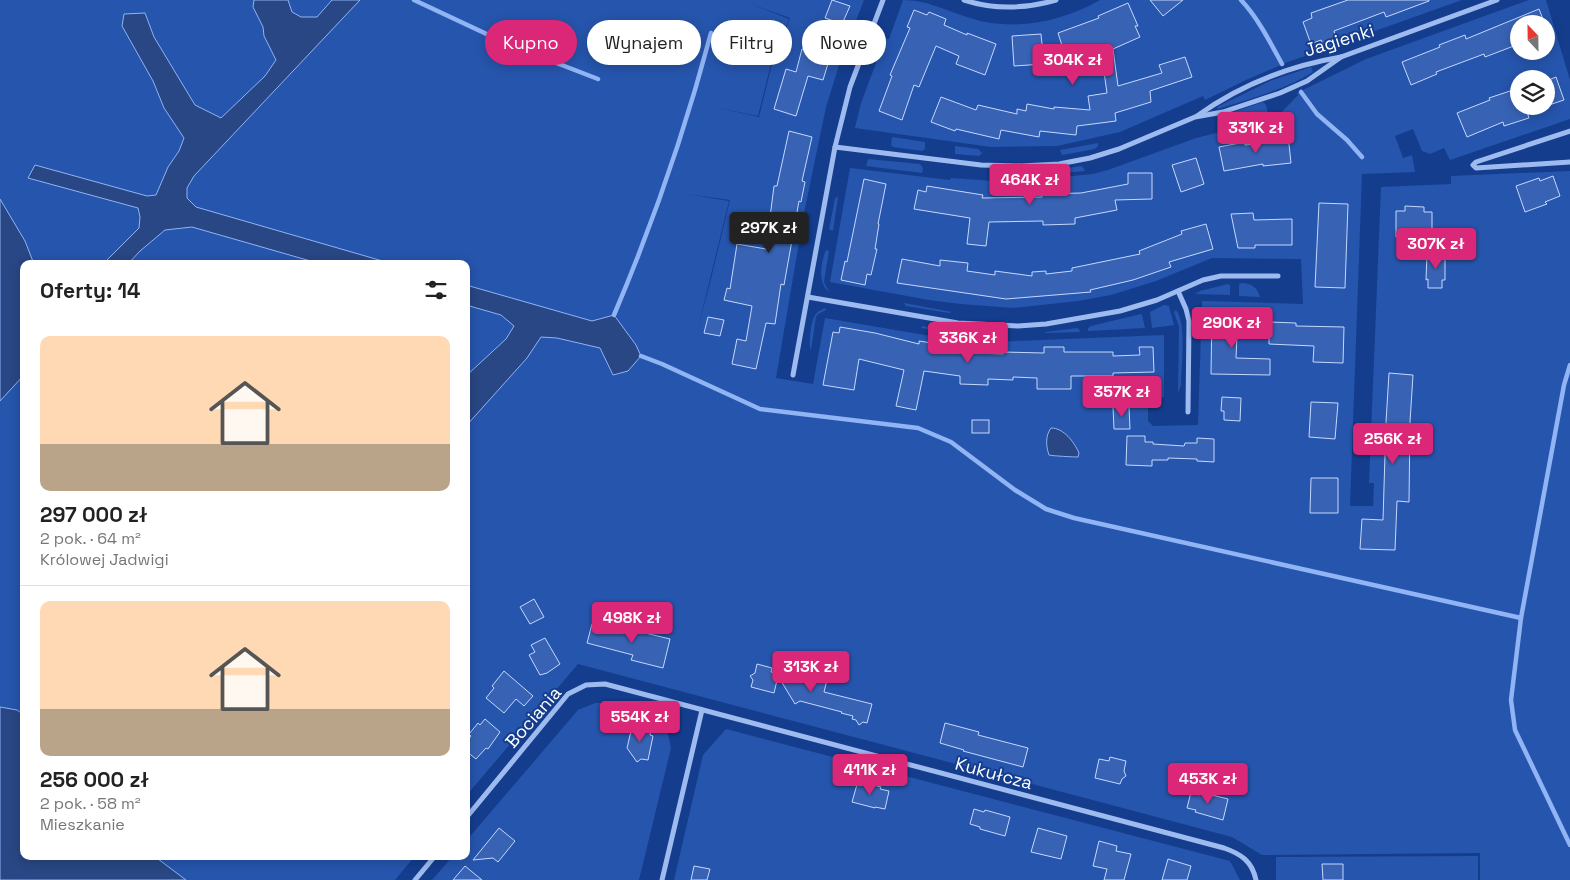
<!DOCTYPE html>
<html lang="pl">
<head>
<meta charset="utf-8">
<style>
  :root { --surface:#fff; --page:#f2f2f2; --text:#222; --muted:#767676; --line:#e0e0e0; --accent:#db2777 }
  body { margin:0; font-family:"Space Grotesk",sans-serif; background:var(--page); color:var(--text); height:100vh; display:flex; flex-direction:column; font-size:19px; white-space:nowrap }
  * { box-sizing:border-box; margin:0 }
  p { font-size:16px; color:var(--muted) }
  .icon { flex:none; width:28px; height:28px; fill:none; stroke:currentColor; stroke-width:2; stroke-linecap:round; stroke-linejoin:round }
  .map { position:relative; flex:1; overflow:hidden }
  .panel { position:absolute; left:20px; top:260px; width:450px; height:600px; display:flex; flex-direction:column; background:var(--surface); border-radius:10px; box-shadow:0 2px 12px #0003 }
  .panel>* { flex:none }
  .top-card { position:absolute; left:485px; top:20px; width:475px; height:45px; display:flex; gap:10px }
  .needle { width:32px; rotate:338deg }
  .fabs { position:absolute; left:1510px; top:15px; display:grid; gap:10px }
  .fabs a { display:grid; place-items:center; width:45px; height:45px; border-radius:50%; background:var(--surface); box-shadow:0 2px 12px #0003; font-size:25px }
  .price { position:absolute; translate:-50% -42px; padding:0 11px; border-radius:5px; background:var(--accent); color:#fff; font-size:16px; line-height:32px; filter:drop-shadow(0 1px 2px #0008) }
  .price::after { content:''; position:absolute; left:50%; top:30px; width:15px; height:11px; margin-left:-8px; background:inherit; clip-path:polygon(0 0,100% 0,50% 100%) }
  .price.current { background:#222; color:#fff }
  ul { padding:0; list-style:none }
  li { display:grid; align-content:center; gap:10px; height:265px; padding:0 20px }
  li+li { border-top:1px solid var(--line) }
  li span { display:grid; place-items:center; height:155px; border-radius:10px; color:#555 }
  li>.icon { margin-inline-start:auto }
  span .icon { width:90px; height:90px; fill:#fffc; stroke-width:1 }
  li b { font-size:21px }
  h2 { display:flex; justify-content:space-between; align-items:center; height:60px; padding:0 20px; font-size:21px }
  .chip { padding:0 18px; border-radius:22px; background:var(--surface); box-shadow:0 2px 12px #0003; font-size:18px; line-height:45px }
  .chip.current { background:var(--accent); color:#fff }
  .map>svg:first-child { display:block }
  .green { fill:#2655ad; fill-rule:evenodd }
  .water { fill:#294784; stroke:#90b4f4 }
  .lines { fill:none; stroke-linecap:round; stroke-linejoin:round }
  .stream { stroke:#90b4f4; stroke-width:4.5 }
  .building { fill:#3863b5; stroke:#c5d8fc }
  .street { stroke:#9ebbf0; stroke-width:5 }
  .labels { text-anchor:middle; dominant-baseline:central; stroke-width:4; stroke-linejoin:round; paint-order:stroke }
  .street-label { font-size:18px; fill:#fff; stroke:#143d8e }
</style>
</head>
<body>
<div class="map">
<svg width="1570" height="880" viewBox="0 0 1570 880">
  <rect width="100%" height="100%" fill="#143d8e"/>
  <!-- green -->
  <g class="green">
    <path d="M 0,0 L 864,0 L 840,62 L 826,107 L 804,213 L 776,378 L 813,384 L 825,318 L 954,340 L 994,342 L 1164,335 L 1164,397 L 1148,398 L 1148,421 L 1153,426 L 1198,425 L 1202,301 L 1303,304 L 1301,259 L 1212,258 L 1156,281 L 1111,295 L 1078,301 L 1013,308 L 960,304 L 929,300 L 830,282 L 850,168 L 950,180 L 951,178 L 1009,182 L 1093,174 L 1108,170 L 1196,138 L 1276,118 L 1298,95 L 1297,93 L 1366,59 L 1529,0 L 1546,0 L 1570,80 L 1570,119 L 1450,160 L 1444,148 L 1430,154 L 1422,151 L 1413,129 L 1395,136 L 1403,158 L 1412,155 L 1415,172 L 1362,174 L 1350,506 L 1373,506 L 1374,483 L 1369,483 L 1381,187 L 1451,184 L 1451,176 L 1570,171 L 1570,880 L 1480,880 L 1480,853 L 1262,855 L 1232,837 L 578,664 L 466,796 L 466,264 L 24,264 L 24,856 L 415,856 L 395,880 L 0,880 ZM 751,4 L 790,18 L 772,64 L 759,117 L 714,107 L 758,116 L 771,64 L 789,19 ZM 1519,24 L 1546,24 L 1546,51 L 1519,51 ZM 1519,79 L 1546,79 L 1546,106 L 1519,106 ZM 686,194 L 730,200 L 710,283 L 698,328 L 729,201 Z"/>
    <path d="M 903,0 C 927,0 947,11 970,18 C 1013,32 1062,22 1100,0 L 1462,0 L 1288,62 L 1246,80 L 1205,100 L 1203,96 L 1120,132 L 1057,146 L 991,147 L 855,128 L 861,103 L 885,39 L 889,39 Z"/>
    <path d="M 1311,67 L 1313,72 C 1284,90 1250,99 1218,109 L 1217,107 L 1270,81 Z"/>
    <path d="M 1263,102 L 1266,105 L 1268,114 L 1220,126 L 1218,120 L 1219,117 Z"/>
    <path d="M 892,137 L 925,142 L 925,149 L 922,151 L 893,147 L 891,145 Z"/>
    <path d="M 1098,143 L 1098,146 L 1095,149 L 1062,155 L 1060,150 Z"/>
    <path d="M 955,146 L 978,149 L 982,153 L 979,156 L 955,154 Z"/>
    <path d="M 868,159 L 920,164 L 923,168 L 922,173 L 866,166 Z"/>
    <path d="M 1082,166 L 1085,171 L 1051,174 L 1053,170 Z"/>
    <path d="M 837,197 L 838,197 L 833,231 L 829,229 L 835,199 Z"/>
    <path d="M 826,250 L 829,251 L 824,282 L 829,292 C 817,283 821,262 826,250 Z"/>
    <path d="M 1241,283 C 1251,283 1257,287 1260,297 L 1239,296 L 1239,285 Z"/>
    <path d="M 1228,284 L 1230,285 L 1230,295 L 1195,294 L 1200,291 Z"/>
    <path d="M 904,303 L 952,312 L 949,313 L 906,306 Z"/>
    <path d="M 1164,305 L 1169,306 L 1174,325 L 1152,328 L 1150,312 Z"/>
    <path d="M 825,308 L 826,310 L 818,314 L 816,317 L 811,350 C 808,345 811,320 815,315 C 818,311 821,310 825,308 Z"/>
    <path d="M 1176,310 C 1187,324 1181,367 1181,385 L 1178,393 L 1179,327 L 1174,312 Z"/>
    <path d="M 1141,314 L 1142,315 L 1145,328 L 1088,331 L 1088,328 L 1091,326 Z"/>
    <path d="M 923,326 L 959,331 L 979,333 L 982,335 L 959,334 L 921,328 Z"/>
    <path d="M 1077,328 L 1080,330 L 1079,332 L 1045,333 L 1046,332 Z"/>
    <path d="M 595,703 L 617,703 L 664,715 L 671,748 L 639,880 L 432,880 L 453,856 L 466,856 L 466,841 L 578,710 Z"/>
    <path d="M 726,729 L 1230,861 L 1240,880 L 674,880 L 703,755 Z"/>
    <path d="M 1478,856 L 1478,880 L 1276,880 L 1276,857 Z"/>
  </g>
  <!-- water -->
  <g class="water">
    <path d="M 254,0 L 288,0 L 292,12 L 301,17 L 317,17 L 332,0 L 360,0 L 194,176 L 187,188 L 187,198 L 196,207 L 393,264 L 321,264 L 192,227 L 165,230 L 140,251 L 128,264 L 103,264 L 139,228 L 140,217 L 138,208 L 28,178 L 35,165 L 147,196 L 156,195 L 168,167 L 179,151 L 184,138 L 164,108 L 153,81 L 122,26 L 124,14 L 145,13 L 154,37 L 195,105 L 221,118 L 265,76 L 276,60 L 264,36 L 263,27 L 253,7 Z"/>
    <path d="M 0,199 L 25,241 L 34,264 L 24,264 L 24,375 L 0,401 Z"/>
    <path d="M 466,285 L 592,321 L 614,315 L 636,345 L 641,356 L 628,371 L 613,375 L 600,348 L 557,338 L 541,337 L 527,358 L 466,426 L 466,376 L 506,339 L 514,326 L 501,315 L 466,305 Z"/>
    <path d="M 1051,428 C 1064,428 1074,442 1079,453 L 1078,457 C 1075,457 1052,456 1049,455 C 1046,446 1045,436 1051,428 Z"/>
    <path d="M 0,707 L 17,710 L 24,715 L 24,856 L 154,856 L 186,880 L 0,880 Z"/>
  </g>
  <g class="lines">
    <!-- stream -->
    <g class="stream">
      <path d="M 414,0 L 510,45 L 598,79"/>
      <path d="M 1241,0 C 1258,18 1270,42 1282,64"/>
      <path d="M 1301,92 L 1317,114 L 1347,140 L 1362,157"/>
      <path d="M 614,315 C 654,221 685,131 711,33"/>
      <path d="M 641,356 L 662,364 L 760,409 L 918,428 L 951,442 L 1015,490 L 1046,509 L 1074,518 L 1521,618"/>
      <path d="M 1570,365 L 1564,385 L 1521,618 L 1511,700 L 1515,730 L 1570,845"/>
    </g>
  </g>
  <!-- building -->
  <g class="building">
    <path d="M 832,0 L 850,6 L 842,24 L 825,18 Z"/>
    <path d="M 1150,0 L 1183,0 L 1163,16 Z"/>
    <path d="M 1348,0 L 1429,0 L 1429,1 L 1386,17 L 1384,12 L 1334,31 L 1336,38 L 1323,44 L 1321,40 L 1311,44 L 1303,22 L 1312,18 L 1311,13 Z"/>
    <path d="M 1128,3 L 1138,26 L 1135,26 L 1140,37 L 1113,49 L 1118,86 L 1162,73 L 1159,65 L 1185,57 L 1192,77 L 1150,91 L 1151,102 L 1115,113 L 1116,121 L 1077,126 L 1076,135 L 1040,131 L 1039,137 L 1001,130 L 999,139 L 956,129 L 955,131 L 931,122 L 941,97 L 976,110 L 978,105 L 1017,114 L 1017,109 L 1026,111 L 1027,104 L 1054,109 L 1054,107 L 1090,110 L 1088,96 L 1107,93 L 1103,65 L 1083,73 L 1074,51 L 1065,55 L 1058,33 L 1099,18 L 1098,16 Z"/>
    <path d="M 1539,9 L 1545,24 L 1519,24 L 1519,44 L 1485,57 L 1484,54 L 1436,72 L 1437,74 L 1411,85 L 1402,62 L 1440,47 L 1439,45 L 1465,35 L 1466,39 Z"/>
    <path d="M 914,10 L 927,15 L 929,12 L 946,19 L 944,25 L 967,35 L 967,33 L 996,44 L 985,75 L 956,64 L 959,56 L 936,46 L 919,87 L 914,85 L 902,120 L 879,111 L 892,76 L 890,75 L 910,28 L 907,27 Z"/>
    <path d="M 1041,34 L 1044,64 L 1014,66 L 1012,36 Z"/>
    <path d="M 802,49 L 830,57 L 823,80 L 808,76 L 796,116 L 774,109 L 786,69 L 796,72 Z"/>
    <path d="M 1556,77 L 1564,100 L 1546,106 L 1546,81 Z"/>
    <path d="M 1519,88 L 1519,106 L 1525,106 L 1529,118 L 1504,126 L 1503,122 L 1467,137 L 1457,113 L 1490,100 L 1489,98 Z"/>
    <path d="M 789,131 L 812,137 L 802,181 L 805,182 L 801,202 L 799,201 L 784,285 L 781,284 L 775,324 L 766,323 L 756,369 L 732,364 L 737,339 L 746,341 L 752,306 L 724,300 L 727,288 L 730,289 L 737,244 L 766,249 L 774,186 L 777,186 Z"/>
    <path d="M 1288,135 L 1291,163 L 1263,166 L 1263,164 L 1224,171 L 1219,147 L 1245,142 L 1245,145 L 1272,142 L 1271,137 Z"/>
    <path d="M 1196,158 L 1204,184 L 1181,192 L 1172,165 Z"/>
    <path d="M 1128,173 L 1152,173 L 1152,199 L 1115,200 L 1117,210 L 1075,218 L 1075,224 L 1043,225 L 1043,221 L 989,222 L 986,246 L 967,244 L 970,218 L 914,209 L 918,190 L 926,192 L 927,186 L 983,195 L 982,198 L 1042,197 L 1042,194 L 1081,193 L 1128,184 Z"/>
    <path d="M 1553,176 L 1560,196 L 1545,202 L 1547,204 L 1525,212 L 1516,186 L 1539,178 L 1540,181 Z"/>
    <path d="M 864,179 L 886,184 L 878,224 L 879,224 L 875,249 L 877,249 L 871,275 L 867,274 L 865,285 L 841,280 L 845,261 L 847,262 Z"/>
    <path d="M 1319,203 L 1348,204 L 1345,288 L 1315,287 Z"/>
    <path d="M 1405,206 L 1424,207 L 1424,212 L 1432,212 L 1432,240 L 1404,240 L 1405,237 L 1396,237 L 1396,211 L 1405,211 Z"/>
    <path d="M 1253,213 L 1254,220 L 1292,219 L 1292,245 L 1255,245 L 1255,248 L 1238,248 L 1231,214 Z"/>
    <path d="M 1206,224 L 1213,249 L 1169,262 L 1171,267 L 1133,280 L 1090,290 L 1091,292 L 1006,299 L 897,283 L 902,259 L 940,266 L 940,260 L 968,263 L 967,271 L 995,275 L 995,271 L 1032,276 L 1032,272 L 1046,271 L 1046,274 L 1072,271 L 1072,268 L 1140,254 L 1139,251 L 1182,234 L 1181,231 Z"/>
    <path d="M 1427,253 L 1445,253 L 1445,280 L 1442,280 L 1442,288 L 1428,288 L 1428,279 L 1426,280 Z"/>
    <path d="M 1212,312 L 1238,313 L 1236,358 L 1270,359 L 1270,375 L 1211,374 Z"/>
    <path d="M 708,317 L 724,320 L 720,336 L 704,333 Z"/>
    <path d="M 1269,322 L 1296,323 L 1296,326 L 1344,327 L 1343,363 L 1313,362 L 1314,346 L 1269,344 Z"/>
    <path d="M 840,327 L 875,333 L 919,344 L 919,341 L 945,345 L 944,352 L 1003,354 L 1003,352 L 1044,353 L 1044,347 L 1064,347 L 1064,352 L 1113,352 L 1113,356 L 1140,355 L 1139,347 L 1153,347 L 1154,372 L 1113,373 L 1113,376 L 1071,376 L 1071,389 L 1037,389 L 1037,378 L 1013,377 L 1013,380 L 988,379 L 988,385 L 960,384 L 960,376 L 924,371 L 916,410 L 896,406 L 904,370 L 859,359 L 854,390 L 823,385 L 833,332 L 839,333 Z"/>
    <path d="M 1389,373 L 1413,375 L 1410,422 L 1409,502 L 1397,501 L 1395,550 L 1360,549 L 1362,519 L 1383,520 L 1386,422 Z"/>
    <path d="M 1222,397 L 1241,398 L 1240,421 L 1224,420 L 1224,411 L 1221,411 Z"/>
    <path d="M 1311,402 L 1338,403 L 1335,439 L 1309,437 Z"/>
    <path d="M 1113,407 L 1129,407 L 1130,429 L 1114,429 Z"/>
    <rect x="972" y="420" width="17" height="13"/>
    <path d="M 1127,436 L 1145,436 L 1145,442 L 1153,442 L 1153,444 L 1184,446 L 1185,443 L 1197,443 L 1197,438 L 1214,439 L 1214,462 L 1197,461 L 1197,459 L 1168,458 L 1168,460 L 1152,460 L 1152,466 L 1126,465 Z"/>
    <path d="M 1311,478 L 1338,478 L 1338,513 L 1310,513 Z"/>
    <path d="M 534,599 L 544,617 L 530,624 L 520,607 Z"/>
    <path d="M 592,624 L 611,629 L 612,625 L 670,639 L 663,668 L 631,660 L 633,655 L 587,643 Z"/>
    <path d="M 545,638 L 560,664 L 547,673 L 540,675 L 529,655 L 535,652 L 531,645 Z"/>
    <path d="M 757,664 L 772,668 L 771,672 L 799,679 L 799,677 L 808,679 L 809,676 L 827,680 L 824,692 L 872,704 L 867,723 L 863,722 L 859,725 L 856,720 L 852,719 L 853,716 L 841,713 L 842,712 L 800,701 L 795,704 L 778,676 L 774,693 L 751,687 L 753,680 L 750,676 L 755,673 Z"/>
    <path d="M 504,671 L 533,696 L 524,706 L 516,699 L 504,713 L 486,698 L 494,688 L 492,686 Z"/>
    <path d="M 485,719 L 500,732 L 488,749 L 486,748 L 476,759 L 466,751 L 466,742 L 471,736 L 469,734 L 478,723 L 480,725 Z"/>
    <path d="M 945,723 L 979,732 L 978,735 L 1028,748 L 1023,767 L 963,751 L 964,750 L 940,743 Z"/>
    <path d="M 636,724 L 652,727 L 650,735 L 653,736 L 648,760 L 641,759 L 637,762 L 627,748 L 631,731 L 634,732 Z"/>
    <path d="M 1110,757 L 1126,761 L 1124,771 L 1126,776 L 1122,779 L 1120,784 L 1095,778 L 1099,759 L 1109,761 Z"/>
    <path d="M 858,781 L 881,787 L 880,789 L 889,791 L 885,809 L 875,807 L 875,808 L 852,802 Z"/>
    <path d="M 1191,792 L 1200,795 L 1200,792 L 1228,799 L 1223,820 L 1195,812 L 1196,810 L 1187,808 Z"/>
    <path d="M 974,809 L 984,812 L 985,810 L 1010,817 L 1005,836 L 980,829 L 980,827 L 970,824 Z"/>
    <path d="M 499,828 L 515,841 L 498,862 L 493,858 L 473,860 Z"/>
    <path d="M 1038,828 L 1067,836 L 1061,859 L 1031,852 Z"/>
    <path d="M 1099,841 L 1117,846 L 1116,851 L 1131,854 L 1124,880 L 1104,880 L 1107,869 L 1093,866 Z"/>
    <path d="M 1168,859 L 1191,866 L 1187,880 L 1162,880 Z"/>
    <path d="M 1322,864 L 1343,864 L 1343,880 L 1323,880 Z"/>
    <path d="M 465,866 L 482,880 L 453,880 Z"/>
    <path d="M 694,866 L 710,869 L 707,880 L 691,880 Z"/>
  </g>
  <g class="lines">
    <!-- street -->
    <g class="street">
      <path d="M 964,0 C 995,10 1025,9 1056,0"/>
      <path d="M 1197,116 C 1240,85 1289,66 1341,57 L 1497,0"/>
      <path d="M 1570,131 L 1476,162 L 1473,165 L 1476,168 L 1570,162"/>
      <path d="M 835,147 L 981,165 L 1021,166 L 1059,164 L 1090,158 L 1119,149 L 1195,117 L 1223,112 L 1280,93 L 1307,81 L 1341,57"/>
      <path d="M 1178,291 L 1186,309 L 1189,321 L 1188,412"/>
      <path d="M 808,297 L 958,323 L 1018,326 L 1046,324 L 1120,311 L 1157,300 L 1203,280 L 1221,276 L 1278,276"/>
      <path d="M 793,375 L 835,147 L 850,87 L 883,0"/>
      <path d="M 466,818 L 568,694 L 586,685 L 605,684 L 1224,848 C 1241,854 1252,861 1256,880"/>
      <path d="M 415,880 L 435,856"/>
      <path d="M 662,880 L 702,710"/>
    </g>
  </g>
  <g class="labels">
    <!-- street labels -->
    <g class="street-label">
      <text transform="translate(1339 40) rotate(-17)">Jagienki</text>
      <text transform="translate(533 717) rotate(-49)">Bociania</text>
      <text transform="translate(994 773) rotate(15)">Kukułcza</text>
    </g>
  </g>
</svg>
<div class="fabs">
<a><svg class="needle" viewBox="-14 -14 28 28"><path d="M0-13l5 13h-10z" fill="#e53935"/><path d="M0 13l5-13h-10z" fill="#767676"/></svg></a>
<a><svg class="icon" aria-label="layers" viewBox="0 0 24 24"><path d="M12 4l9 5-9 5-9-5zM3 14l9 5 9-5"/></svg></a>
</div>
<b class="price" style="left:1073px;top:86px">304K zł</b>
<b class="price" style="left:1256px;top:154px">331K zł</b>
<b class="price" style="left:1030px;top:206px">464K zł</b>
<b class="price current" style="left:769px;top:254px">297K zł</b>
<b class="price" style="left:1436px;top:270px">307K zł</b>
<b class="price" style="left:1232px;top:349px">290K zł</b>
<b class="price" style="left:968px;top:364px">336K zł</b>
<b class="price" style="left:1122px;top:418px">357K zł</b>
<b class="price" style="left:1393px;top:465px">256K zł</b>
<b class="price" style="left:632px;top:644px">498K zł</b>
<b class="price" style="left:811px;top:693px">313K zł</b>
<b class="price" style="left:640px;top:743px">554K zł</b>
<b class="price" style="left:870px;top:796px">411K zł</b>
<b class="price" style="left:1208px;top:805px">453K zł</b>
<div class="top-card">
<a class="chip current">Kupno</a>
<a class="chip">Wynajem</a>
<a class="chip">Filtry</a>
<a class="chip">Nowe</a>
</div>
<section class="panel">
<h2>Oferty: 14<svg class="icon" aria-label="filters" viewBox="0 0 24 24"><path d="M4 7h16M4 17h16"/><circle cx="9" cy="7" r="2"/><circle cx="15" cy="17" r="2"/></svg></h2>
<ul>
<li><span style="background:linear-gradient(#ffd9b3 70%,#b9a48a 0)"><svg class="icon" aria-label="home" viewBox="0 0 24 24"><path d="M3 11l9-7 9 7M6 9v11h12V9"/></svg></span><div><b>297 000 zł</b><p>2 pok. · 64 m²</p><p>Królowej Jadwigi</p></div></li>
<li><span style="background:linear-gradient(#ffd9b3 70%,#b9a48a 0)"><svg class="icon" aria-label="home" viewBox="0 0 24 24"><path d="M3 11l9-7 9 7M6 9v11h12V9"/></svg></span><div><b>256 000 zł</b><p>2 pok. · 58 m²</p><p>Mieszkanie</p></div></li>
</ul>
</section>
</div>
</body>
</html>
